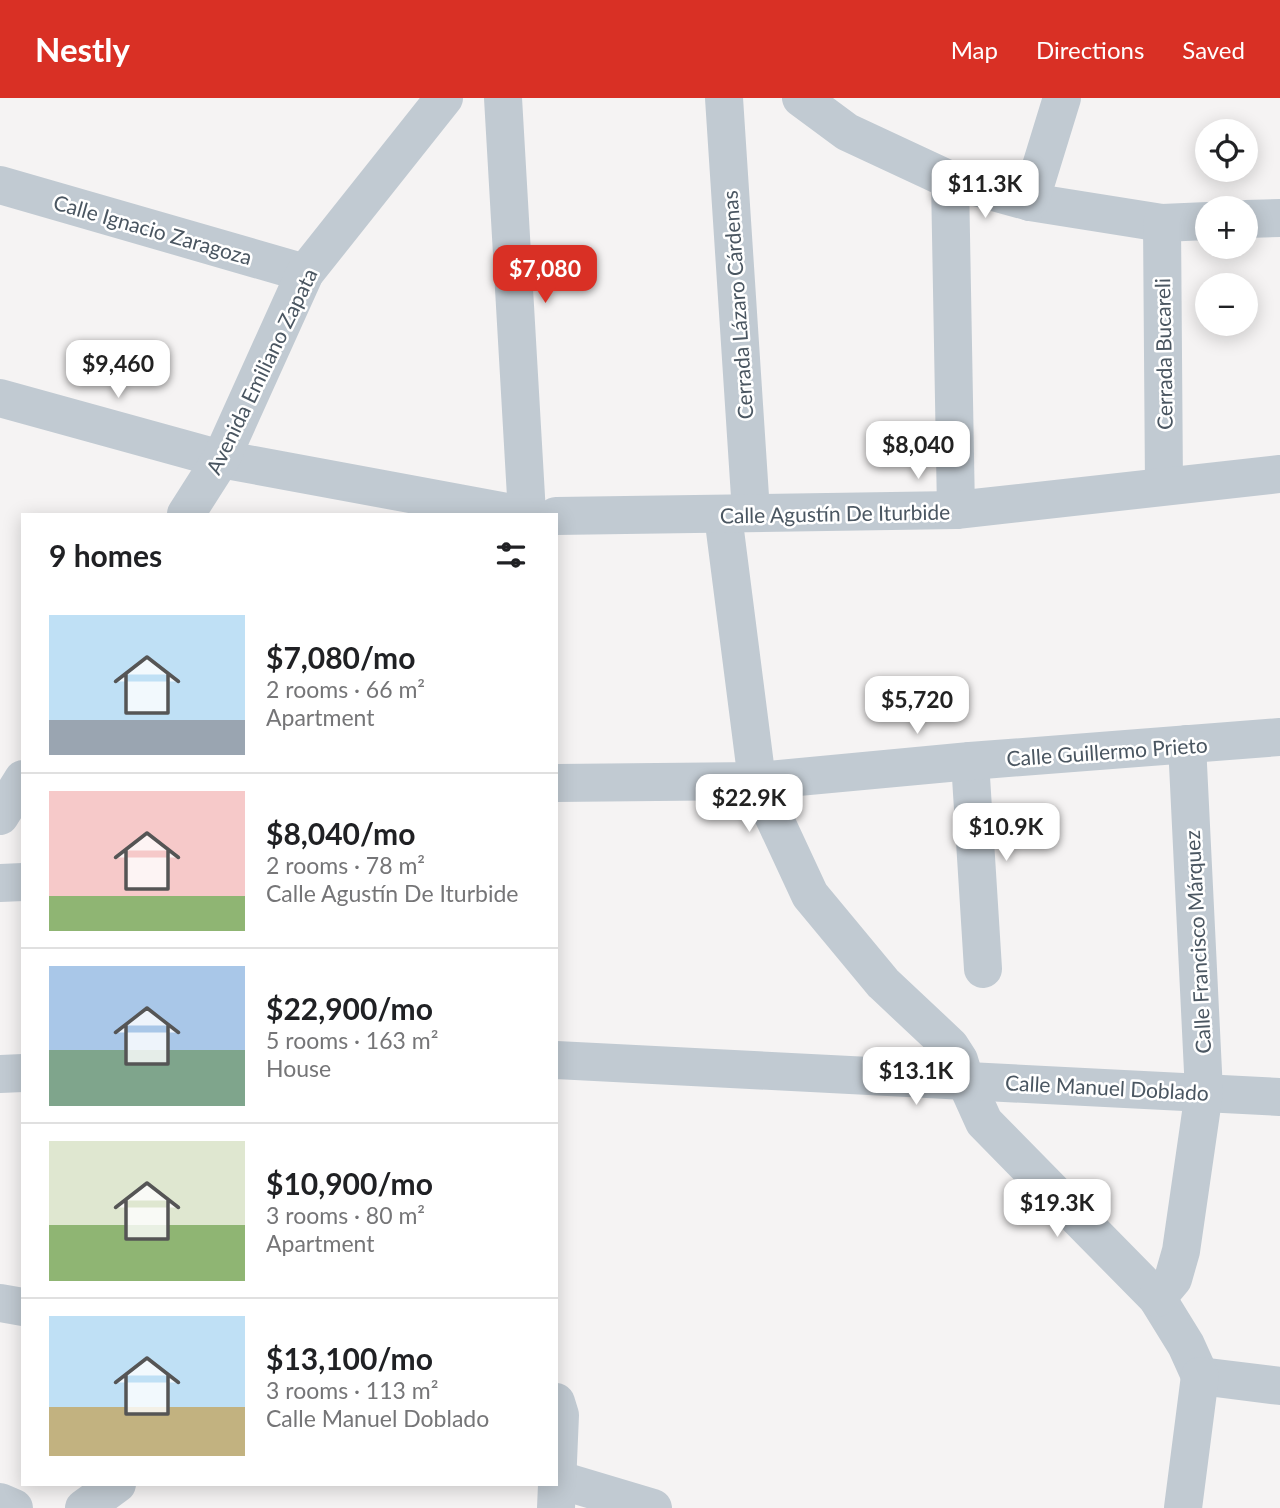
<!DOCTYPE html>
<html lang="en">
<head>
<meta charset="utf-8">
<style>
  :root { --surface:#fff; --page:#f6f6f6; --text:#202124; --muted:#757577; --line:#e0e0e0; --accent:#d93025 }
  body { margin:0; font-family:Lato,sans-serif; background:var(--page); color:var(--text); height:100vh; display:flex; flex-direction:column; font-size:26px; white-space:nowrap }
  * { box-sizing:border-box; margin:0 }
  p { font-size:23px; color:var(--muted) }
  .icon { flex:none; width:38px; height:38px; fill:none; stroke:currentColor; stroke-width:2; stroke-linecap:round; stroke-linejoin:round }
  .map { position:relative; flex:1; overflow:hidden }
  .sheet { position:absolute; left:21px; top:415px; width:537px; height:973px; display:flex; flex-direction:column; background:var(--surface); border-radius:0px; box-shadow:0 4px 18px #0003 }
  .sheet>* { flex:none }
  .controls { position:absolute; left:1195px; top:21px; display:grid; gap:14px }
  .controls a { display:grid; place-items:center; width:63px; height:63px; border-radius:50%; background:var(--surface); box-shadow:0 4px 18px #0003; font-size:35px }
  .price { position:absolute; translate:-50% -60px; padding:0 16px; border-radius:14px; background:#fff; color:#222; font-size:23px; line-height:46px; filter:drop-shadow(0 2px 4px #0008) }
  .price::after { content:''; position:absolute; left:50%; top:42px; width:21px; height:16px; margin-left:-10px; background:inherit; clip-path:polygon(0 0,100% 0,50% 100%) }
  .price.selected { background:var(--accent); color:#fff }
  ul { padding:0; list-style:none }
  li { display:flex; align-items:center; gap:21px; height:175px; padding:0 28px }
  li+li { border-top:2px solid var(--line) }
  li span { display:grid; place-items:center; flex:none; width:196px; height:140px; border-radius:0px; color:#555 }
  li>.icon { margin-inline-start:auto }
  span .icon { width:84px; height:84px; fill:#fffc; stroke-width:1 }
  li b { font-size:30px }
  h2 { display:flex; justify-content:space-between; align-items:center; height:84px; padding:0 28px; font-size:30px }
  header { display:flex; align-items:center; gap:42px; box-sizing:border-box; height:98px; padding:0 35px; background:var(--accent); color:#fff }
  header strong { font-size:33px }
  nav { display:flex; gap:38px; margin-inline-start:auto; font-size:24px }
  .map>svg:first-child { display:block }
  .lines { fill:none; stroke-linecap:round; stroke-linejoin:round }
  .minor { stroke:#c1cad2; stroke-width:38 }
  .labels { text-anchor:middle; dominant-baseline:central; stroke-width:5; stroke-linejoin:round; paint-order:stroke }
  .street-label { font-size:21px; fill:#4a5661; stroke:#fff }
</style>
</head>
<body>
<header>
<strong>Nestly</strong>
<nav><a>Map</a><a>Directions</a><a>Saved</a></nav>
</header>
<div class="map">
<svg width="1280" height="1410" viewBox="0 0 1280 1410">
  <rect width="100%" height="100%" fill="#f5f3f3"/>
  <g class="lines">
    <!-- minor -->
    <g class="minor">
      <path d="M 503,0 L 527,416"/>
      <path d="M 724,0 L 751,414"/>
      <path d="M 801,0 L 847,34 L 950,82 L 1030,104 L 1162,125 L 1208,123"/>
      <path d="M 950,82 L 956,412"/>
      <path d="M 0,87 L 305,175"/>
      <path d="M 1030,104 L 1062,0"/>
      <path d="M 1246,121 L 1280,120"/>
      <path d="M 1162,125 L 1164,388"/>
      <path d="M 0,300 L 221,361 L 518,416"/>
      <path d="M 186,416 L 221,361 L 305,175 L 444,0"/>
      <path d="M 723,417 L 757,683 L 810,797 L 883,885 L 950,948 L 959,962 L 965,982 L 984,1024 L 1157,1200 L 1186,1247 L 1200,1278"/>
      <path d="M 556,418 L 956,412 L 1280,376"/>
      <path d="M 970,663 L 983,871"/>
      <path d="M 556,685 L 757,683 L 970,663 L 1280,639"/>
      <path d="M 0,718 L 23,681"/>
      <path d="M 0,785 L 23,784"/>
      <path d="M 556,962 L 1280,999"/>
      <path d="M 0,976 L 23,975"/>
      <path d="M 1157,1200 L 1173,1181 L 1181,1153 L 1204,994 L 1187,646"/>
      <path d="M 0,1205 L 23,1209"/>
      <path d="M 1200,1278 L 1280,1288"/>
      <path d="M 556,1381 L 653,1410"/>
      <path d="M 0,1404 L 14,1410"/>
      <path d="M 84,1410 L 117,1386"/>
      <path d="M 556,1410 L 560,1317 L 556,1304"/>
      <path d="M 1183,1410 L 1200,1278"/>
    </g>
  </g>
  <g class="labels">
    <!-- street labels -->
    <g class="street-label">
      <text transform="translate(153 131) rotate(16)">Calle Ignacio Zaragoza</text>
      <text transform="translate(737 207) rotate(-94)">Cerrada Lázaro Cárdenas</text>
      <text transform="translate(1163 256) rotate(-91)">Cerrada Bucareli</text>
      <text transform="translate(261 273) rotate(-64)">Avenida Emiliano Zapata</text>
      <text transform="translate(835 415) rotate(-1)">Calle Agustín De Iturbide</text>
      <text transform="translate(1107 653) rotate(-4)">Calle Guillermo Prieto</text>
      <text transform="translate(1197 844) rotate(-93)">Calle Francisco Márquez</text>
      <text transform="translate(1107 989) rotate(3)">Calle Manuel Doblado</text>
    </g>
  </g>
</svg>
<div class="controls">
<a><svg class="icon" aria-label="locate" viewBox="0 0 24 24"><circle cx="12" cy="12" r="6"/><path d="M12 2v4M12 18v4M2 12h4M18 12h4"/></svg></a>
<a>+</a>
<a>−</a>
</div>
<b class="price" style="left:985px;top:122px">$11.3K</b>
<b class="price selected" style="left:545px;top:207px">$7,080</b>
<b class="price" style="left:118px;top:302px">$9,460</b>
<b class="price" style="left:918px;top:383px">$8,040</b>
<b class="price" style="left:917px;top:638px">$5,720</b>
<b class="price" style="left:749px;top:736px">$22.9K</b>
<b class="price" style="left:1006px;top:765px">$10.9K</b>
<b class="price" style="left:916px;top:1009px">$13.1K</b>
<b class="price" style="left:1057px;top:1141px">$19.3K</b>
<section class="sheet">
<h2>9 homes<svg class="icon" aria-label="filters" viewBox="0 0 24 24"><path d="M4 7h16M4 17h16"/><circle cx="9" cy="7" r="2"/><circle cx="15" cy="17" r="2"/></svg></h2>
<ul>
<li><span style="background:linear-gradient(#bfe0f5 75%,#9aa5b1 0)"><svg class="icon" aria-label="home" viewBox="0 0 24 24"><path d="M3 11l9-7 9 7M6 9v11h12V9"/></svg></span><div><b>$7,080/mo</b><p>2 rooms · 66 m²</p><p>Apartment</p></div></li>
<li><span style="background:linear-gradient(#f6c9c9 75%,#8fb573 0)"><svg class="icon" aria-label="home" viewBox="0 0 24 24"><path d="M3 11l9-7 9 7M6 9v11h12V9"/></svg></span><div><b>$8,040/mo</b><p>2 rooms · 78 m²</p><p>Calle Agustín De Iturbide</p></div></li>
<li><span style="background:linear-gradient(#a9c7e8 60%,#7fa58c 0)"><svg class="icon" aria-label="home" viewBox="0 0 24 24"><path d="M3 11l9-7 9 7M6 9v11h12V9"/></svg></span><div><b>$22,900/mo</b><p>5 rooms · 163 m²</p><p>House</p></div></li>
<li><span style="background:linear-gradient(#dfe7d0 60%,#8fb573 0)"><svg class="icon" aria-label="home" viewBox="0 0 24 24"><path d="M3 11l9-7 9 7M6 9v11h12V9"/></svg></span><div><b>$10,900/mo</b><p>3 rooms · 80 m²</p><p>Apartment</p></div></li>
<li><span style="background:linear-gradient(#bfe0f5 65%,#c2b280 0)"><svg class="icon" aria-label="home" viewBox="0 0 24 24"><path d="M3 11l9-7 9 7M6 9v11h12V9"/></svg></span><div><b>$13,100/mo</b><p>3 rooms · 113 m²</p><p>Calle Manuel Doblado</p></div></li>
</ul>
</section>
</div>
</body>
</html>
